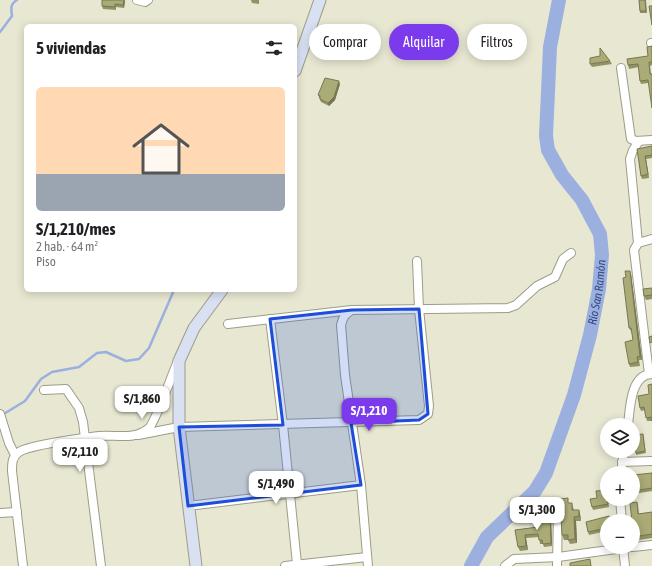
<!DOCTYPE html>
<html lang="es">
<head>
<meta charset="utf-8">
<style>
  :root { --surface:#fff; --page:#f2f2f2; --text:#202124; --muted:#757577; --line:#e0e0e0; --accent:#7c3aed }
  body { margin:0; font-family:"Asap Condensed",sans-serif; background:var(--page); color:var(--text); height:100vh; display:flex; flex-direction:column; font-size:15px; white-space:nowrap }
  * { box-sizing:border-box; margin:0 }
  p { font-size:13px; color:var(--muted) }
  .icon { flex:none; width:22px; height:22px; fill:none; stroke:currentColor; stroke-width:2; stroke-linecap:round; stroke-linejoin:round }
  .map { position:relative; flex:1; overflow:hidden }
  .details { position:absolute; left:24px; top:24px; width:273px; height:268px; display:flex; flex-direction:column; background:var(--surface); border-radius:6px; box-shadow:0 2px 10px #0003 }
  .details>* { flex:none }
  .guide { position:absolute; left:309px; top:24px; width:283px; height:36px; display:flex; gap:8px }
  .buttons { position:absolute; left:600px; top:418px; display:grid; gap:8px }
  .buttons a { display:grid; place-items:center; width:40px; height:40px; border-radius:50%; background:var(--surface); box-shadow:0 2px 10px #0003; font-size:20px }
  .price { position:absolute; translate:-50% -34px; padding:0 9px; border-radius:8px; background:#fff; color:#222; font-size:13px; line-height:26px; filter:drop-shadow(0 1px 2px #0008) }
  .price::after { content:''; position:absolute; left:50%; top:24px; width:12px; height:9px; margin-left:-6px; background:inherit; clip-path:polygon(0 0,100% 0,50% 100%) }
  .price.current { background:var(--accent); color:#fff }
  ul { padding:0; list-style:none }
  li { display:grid; align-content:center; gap:8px; height:212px; padding:0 12px }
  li+li { border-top:1px solid var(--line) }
  li span { display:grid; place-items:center; height:124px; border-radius:6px; color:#555 }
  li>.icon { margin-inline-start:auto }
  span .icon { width:72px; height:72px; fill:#fffc; stroke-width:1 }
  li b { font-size:17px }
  h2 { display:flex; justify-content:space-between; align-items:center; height:48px; padding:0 12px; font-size:17px }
  .chip { padding:0 14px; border-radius:18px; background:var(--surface); box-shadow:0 2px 10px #0003; font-size:14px; line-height:36px }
  .chip.current { background:var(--accent); color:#fff }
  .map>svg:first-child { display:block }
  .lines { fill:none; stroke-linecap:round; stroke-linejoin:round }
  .stream { stroke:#9bb0df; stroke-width:2.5 }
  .river { stroke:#9bb0df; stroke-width:14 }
  .street-casing { stroke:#9c9d89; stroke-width:10 }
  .secondary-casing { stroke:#9c9d89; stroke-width:13 }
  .street { stroke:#fff; stroke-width:8 }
  .secondary { stroke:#d9e0f2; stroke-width:11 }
  .wall { fill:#929365 }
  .shaded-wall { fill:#777853 }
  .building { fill:#aaab76; stroke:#777853 }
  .marked { fill:#1d4ed8; fill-opacity:0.2; stroke:#1d4ed8; stroke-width:3; stroke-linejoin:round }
  .labels { text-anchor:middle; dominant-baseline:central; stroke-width:3.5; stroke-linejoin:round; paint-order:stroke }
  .water-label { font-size:12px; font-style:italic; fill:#324a84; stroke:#e7e7d2 }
</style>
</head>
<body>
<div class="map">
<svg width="652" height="566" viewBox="0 0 652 566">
  <rect width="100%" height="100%" fill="#e7e7d2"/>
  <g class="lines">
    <!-- stream -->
    <g class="stream">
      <path d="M 0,32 L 12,16 C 11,9 10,4 17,0"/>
      <path d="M 2,415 L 25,401 L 41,379 L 52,372 L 79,367 L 97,353 L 106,352 L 126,361 L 139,359 L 149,348 L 174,290"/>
    </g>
    <!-- river -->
    <path class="river" id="s1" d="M 471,566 L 487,537 L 535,491 L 546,473 L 574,395 L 590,335 L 599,289 L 602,255 L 600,234 L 582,200 L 562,175 L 548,150 L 546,136 L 550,47 L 559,0"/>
    <!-- street casing -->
    <g class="street-casing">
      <g id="street">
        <path d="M 137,0 L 145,2 L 148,0"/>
        <path d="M 651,43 L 652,43"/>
        <path d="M 621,68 L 631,139 L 636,141 L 652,140"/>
        <path d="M 639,141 L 633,150 L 630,159 L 638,243 L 634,250 L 649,374"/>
        <path d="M 638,243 L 652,239"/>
        <path d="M 270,319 L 283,425 L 297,564"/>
        <path d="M 228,324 L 352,310"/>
        <path d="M 44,390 L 66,389 L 79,408 L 83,422 L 101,566"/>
        <path d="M 0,414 L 9,443 L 15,455"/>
        <path d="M 628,425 C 630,410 630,374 652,374"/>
        <path d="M 138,435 L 179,427 L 419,420 L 428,414 L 429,406 L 419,309 L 417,261"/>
        <path d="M 622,462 L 652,461"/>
        <path d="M 621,473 L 624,451"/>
        <path d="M 620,499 L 622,521"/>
        <path d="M 188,506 L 361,485"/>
        <path d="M 0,513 L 17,512"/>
        <path d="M 623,547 L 625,566"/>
        <path d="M 633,547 L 652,545"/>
        <path d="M 23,566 L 12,471 C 12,463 12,457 19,452 C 29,445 84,438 99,436 C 116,434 134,441 149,428 C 156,421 172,374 178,361"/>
        <path d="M 285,566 L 367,557"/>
        <path d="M 368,566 L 361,485 L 345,375 L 341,325 C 343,317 345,314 352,310 L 508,308 L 516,305 L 537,286 L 555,277 L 563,259 L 571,253"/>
        <path d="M 505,566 L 514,559 L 558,557 L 631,547"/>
        <path d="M 557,566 L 558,511"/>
      </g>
    </g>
    <!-- secondary casing -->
    <g class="secondary-casing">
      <g id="secondary">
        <path d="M 295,71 L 320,0"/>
        <path d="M 196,566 L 179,427 L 179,361 L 194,328 L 222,290"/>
      </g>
    </g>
    <!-- street -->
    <use href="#street" class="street"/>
    <!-- secondary -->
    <use href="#secondary" class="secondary"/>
  </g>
  <!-- wall -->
  <g class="wall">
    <path d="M 102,0 L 124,0 L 125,1 L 124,8 L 116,7 L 116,10 L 103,9 L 102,6 Z"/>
    <path d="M 251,0 L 259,0 L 259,4 L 252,3 Z"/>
    <path d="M 639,0 L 646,0 L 647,13 L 640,13 Z"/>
    <path d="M 652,46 L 652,65 L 650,66 L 651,74 L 648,83 L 641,84 L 640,81 L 639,67 L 629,69 L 628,65 L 648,56 Z"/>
    <path d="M 610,61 L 612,64 L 592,67 L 590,64 Z"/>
    <path d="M 340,84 L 335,100 L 329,106 L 321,102 L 318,95 Z"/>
    <path d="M 652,146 L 652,158 L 646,159 L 649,178 L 642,179 L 641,176 L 637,149 Z"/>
    <path d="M 631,274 L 642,360 L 639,360 L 640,366 L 630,367 L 629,364 L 633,340 L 632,331 L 631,331 L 629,328 L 626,277 Z"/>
    <path d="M 652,288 L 652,299 L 646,300 L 644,296 Z"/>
    <path d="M 649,394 L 652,421 L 647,421 L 645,410 L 641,411 L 640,408 Z"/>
    <path d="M 643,436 L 646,453 L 636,455 L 636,453 Z"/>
    <path d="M 652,473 L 652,491 L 633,494 L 633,482 Z"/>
    <path d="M 607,490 L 607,499 L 608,499 L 609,507 L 593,510 L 592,507 Z"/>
    <path d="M 637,502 L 638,505 L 639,514 L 652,512 L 652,538 L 633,541 L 633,521 Z"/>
    <path d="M 570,503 L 572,503 L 573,507 L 574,510 L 579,510 L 580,514 L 581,521 L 576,521 L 577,543 L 570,544 L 568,540 L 564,540 L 562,535 Z"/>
    <path d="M 609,516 L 610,519 L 607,521 L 607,531 L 589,535 L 588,532 Z"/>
    <path d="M 551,517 L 552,546 L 544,547 L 543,544 L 540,544 L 539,537 L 526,538 L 528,550 L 520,551 L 518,547 L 515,530 L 538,527 Z"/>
  </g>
  <!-- shaded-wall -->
  <g class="shaded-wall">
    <path d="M 124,0 L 125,1 L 124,8 L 123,5 Z"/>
    <path d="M 339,81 L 340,84 L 335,100 L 329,106 L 328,103 Z"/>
    <path d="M 645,156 L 646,159 L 649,178 L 648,174 Z"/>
    <path d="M 630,271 L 631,274 L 642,360 L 640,356 Z"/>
    <path d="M 579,510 L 580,514 L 581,521 L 579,516 Z"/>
    <path d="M 550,513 L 551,517 L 552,546 L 551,543 Z"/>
    <path d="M 574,517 L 576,521 L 577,543 L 575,539 Z"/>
    <path d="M 525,535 L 526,538 L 528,550 L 526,546 Z"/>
  </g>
  <!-- building -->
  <g class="building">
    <path d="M 102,0 L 124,0 L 123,5 L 115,4 L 115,7 L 102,6 Z"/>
    <path d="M 639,0 L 645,0 L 646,11 L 640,11 Z"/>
    <path d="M 649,6 L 652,6 L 652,25 Z"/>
    <path d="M 652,46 L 652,62 L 649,62 L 650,74 L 652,74 L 652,108 L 648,80 L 640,81 L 638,64 L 628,65 L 627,59 L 648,56 L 647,47 Z"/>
    <path d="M 600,48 L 610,61 L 590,64 L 590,58 L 600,56 Z"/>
    <path d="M 325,78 L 339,81 L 334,97 L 328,103 L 320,99 L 320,96 L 318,95 Z"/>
    <path d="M 652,146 L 652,155 L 645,156 L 648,174 L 641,176 L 637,149 Z"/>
    <path d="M 625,271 L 630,271 L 640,356 L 637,357 L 638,362 L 629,364 L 625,342 L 633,340 L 631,328 L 629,328 L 623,278 L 626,277 Z"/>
    <path d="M 652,288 L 652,295 L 644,296 L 643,289 Z"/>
    <path d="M 652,336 L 652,342 L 650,343 L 649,337 Z"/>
    <path d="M 652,384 L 652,421 L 652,417 L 646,418 L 644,407 L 640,408 L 638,396 L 649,394 L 648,385 Z"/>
    <path d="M 643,434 L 645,451 L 636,453 L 633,435 Z"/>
    <path d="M 652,473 L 652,488 L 633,491 L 633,475 Z"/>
    <path d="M 607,490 L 607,496 L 608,504 L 592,507 L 590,499 L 597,498 L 596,491 Z"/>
    <path d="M 568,498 L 568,503 L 572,503 L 572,510 L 579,510 L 579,516 L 574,517 L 575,539 L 568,540 L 568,535 L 562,535 L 560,499 Z"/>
    <path d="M 637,502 L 638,514 L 652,512 L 652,534 L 633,537 L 633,521 L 632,521 L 630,503 Z"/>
    <path d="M 550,513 L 551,543 L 543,544 L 542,540 L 539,540 L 538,534 L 525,535 L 526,546 L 518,547 L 515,530 L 538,527 L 536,515 Z"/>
    <path d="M 609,516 L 610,521 L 607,521 L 607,528 L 588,532 L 586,522 Z"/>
    <path d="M 590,559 L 591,566 L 570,566 L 570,563 Z"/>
  </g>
  <!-- marked area -->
  <path class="marked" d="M 419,309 L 428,414 L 419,420 L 351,423 L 361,485 L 188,506 L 179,427 L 283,425 L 270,319 L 352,310 Z"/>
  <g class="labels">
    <!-- water labels -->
    <g class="water-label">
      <text stroke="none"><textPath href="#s1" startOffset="309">Río San Ramón</textPath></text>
    </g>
  </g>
</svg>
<div class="buttons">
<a><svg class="icon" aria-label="layers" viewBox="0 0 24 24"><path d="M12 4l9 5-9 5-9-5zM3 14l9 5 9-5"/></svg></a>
<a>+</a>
<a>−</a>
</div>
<b class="price" style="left:142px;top:420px">S/1,860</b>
<b class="price current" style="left:369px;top:432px">S/1,210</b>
<b class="price" style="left:80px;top:473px">S/2,110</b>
<b class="price" style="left:276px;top:505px">S/1,490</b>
<b class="price" style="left:537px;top:531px">S/1,300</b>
<div class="guide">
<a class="chip">Comprar</a>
<a class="chip current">Alquilar</a>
<a class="chip">Filtros</a>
</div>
<section class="details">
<h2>5 viviendas<svg class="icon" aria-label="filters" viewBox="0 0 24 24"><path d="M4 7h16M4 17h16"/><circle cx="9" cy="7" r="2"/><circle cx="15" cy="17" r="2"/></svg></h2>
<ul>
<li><span style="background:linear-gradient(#ffd9b3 70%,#9aa5b1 0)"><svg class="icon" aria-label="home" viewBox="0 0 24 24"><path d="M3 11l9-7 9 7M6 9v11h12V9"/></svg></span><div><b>S/1,210/mes</b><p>2 hab. · 64 m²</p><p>Piso</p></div></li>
</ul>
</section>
</div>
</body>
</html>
